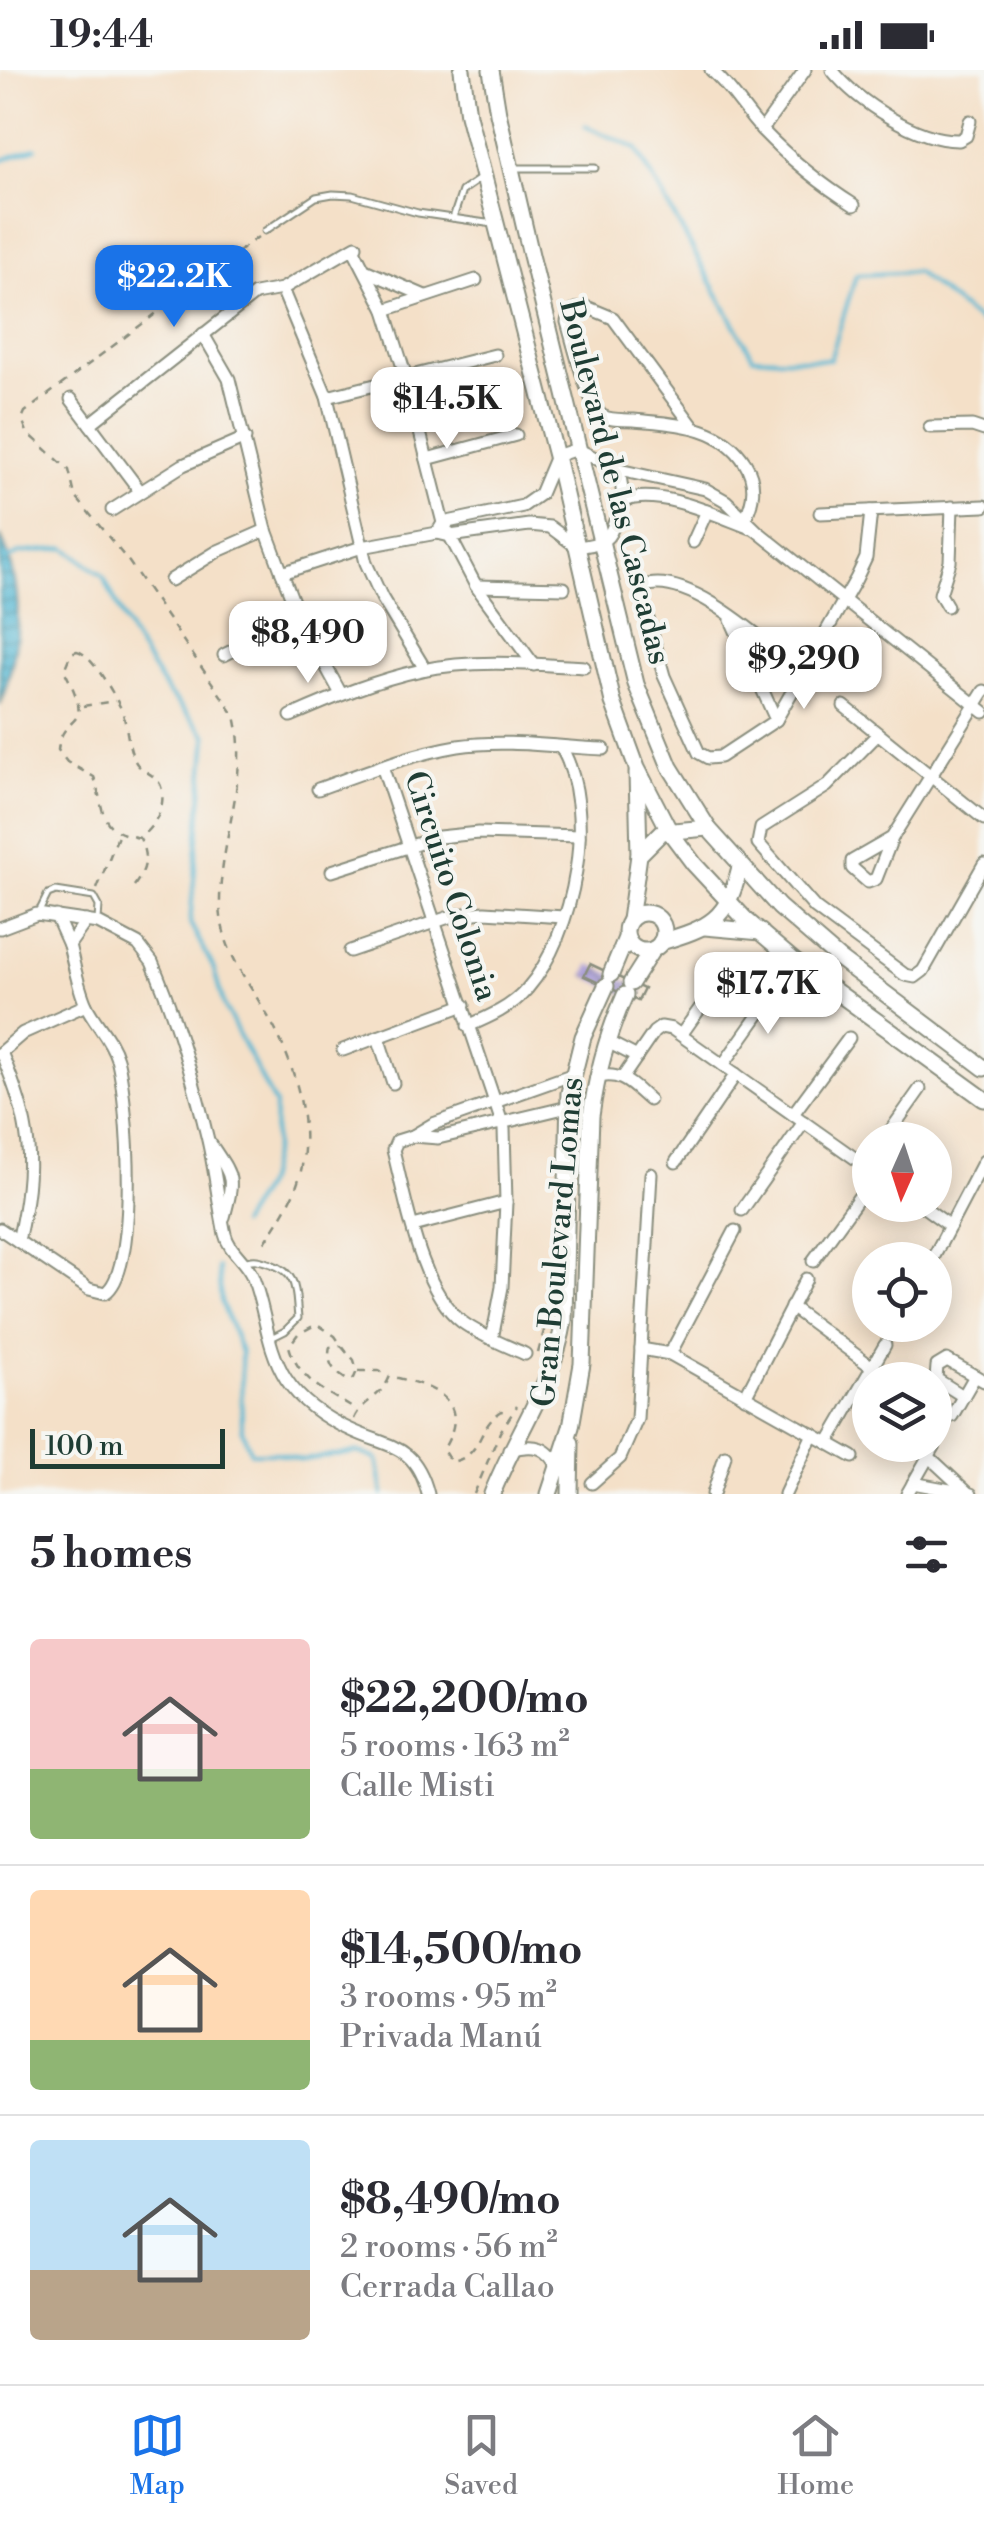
<!DOCTYPE html>
<html lang="en">
<head>
<meta charset="utf-8">
<style>
  :root { --surface:#fff; --page:#f7f7f7; --text:#2b2b33; --muted:#7c7c81; --line:#e1e1e2; --accent:#1a73e8 }
  body { margin:0; font-family:"Libre Bodoni",serif; background:var(--page); color:var(--text); height:100vh; display:flex; flex-direction:column; font-size:38px; white-space:nowrap }
  * { box-sizing:border-box; margin:0 }
  p { font-size:32px; color:var(--muted) }
  .icon { flex:none; width:55px; height:55px; fill:none; stroke:currentColor; stroke-width:2; stroke-linecap:round; stroke-linejoin:round }
  .map { position:relative; height:1424px; overflow:hidden }
  .details { display:flex; flex-direction:column; background:var(--surface); flex:1 }
  .details>* { flex:none }
  .needle { width:65px; rotate:183deg }
  .controls { position:absolute; left:852px; top:1052px; display:grid; gap:20px }
  .controls a { display:grid; place-items:center; width:100px; height:100px; border-radius:50%; background:var(--surface); box-shadow:0 5px 25px #0003; font-size:50px }
  .scale { position:absolute; left:30px; bottom:25px; width:195px; box-sizing:border-box; padding-left:10px; border:5px solid #1f3d34; border-top:0; font-size:28px; line-height:35px; white-space:nowrap; color:#1f3d34; -webkit-text-stroke:8px #f6f6f2; paint-order:stroke }
  .price { position:absolute; translate:-50% -85px; padding:0 22px; border-radius:20px; background:#fff; color:#222; font-size:32px; line-height:65px; filter:drop-shadow(0 2px 5px #0008) }
  .price::after { content:''; position:absolute; left:50%; top:60px; width:30px; height:22px; margin-left:-15px; background:inherit; clip-path:polygon(0 0,100% 0,50% 100%) }
  .price.on { background:var(--accent); color:#fff }
  ul { padding:0; list-style:none }
  li { display:flex; align-items:center; gap:30px; height:250px; padding:0 30px }
  li+li { border-top:2px solid var(--line) }
  li span { display:grid; place-items:center; flex:none; width:280px; height:200px; border-radius:10px; color:#555 }
  li>.icon { margin-inline-start:auto }
  span .icon { width:120px; height:120px; fill:#fffc; stroke-width:1 }
  li b { font-size:42px }
  h2 { display:flex; justify-content:space-between; align-items:center; height:120px; padding:0 30px; font-size:42px }
  .status { display:flex; justify-content:space-between; align-items:center; height:70px; padding:0 50px; background:var(--surface); direction:ltr }
  .status svg { height:28px; fill:currentColor }
  .menu { display:flex; justify-content:space-around; align-items:center; height:140px; border-top:2px solid var(--line); background:var(--surface); font-size:28px; color:var(--muted) }
  .menu a { display:grid; justify-items:center; gap:5px }
  .menu .on { color:var(--accent) }
  .map>svg:first-child { display:block }
  .water { fill:url(#water-rules); stroke:#3a7a84; stroke-width:2.5 }
  .lines { fill:none; stroke-linecap:round; stroke-linejoin:round }
  .stream { stroke:#54b7d3; stroke-width:4 }
  .building { fill:url(#building-cross-hatch) }
  .service-casing { stroke:#8a8e7e; stroke-width:9 }
  .minor-casing { stroke:#8a8e7e; stroke-width:15 }
  .secondary-casing { stroke:#8a8e7e; stroke-width:19 }
  .path { stroke:#8a8e7e; stroke-width:2.5; stroke-dasharray:8 8; stroke-linecap:butt }
  .service { stroke:#fff; stroke-width:5 }
  .minor { stroke:#fff; stroke-width:11 }
  .secondary { stroke:#fff; stroke-width:15 }
  .labels { text-anchor:middle; dominant-baseline:central; stroke-width:8; stroke-linejoin:round; paint-order:stroke }
  .street-label { font-size:32px; fill:#1f3d34; stroke:#f6f6f2 }
</style>
</head>
<body>
<div class="status"><b>19:44</b><svg viewBox="0 0 49 12"><path d="M0 12V9h3v3zM5 12V6h3v6zM10 12V3h3v9zM15 12V0h3v12zM26 1h20v11H26zM47 4h2v5h-2z"/></svg></div>
<div class="map">
<svg width="984" height="1424" viewBox="0 0 984 1424">
  <defs>
    <pattern id="water-rules" width="6" height="5" patternUnits="userSpaceOnUse" patternTransform="scale(2.5)"><rect width="6" height="5" fill="#54b7d3"/><path d="M0 2.5h6" fill="none" stroke="#4596ac"/></pattern>
    <pattern id="building-cross-hatch" width="8" height="8" patternUnits="userSpaceOnUse" patternTransform="scale(2.5)"><rect width="8" height="8" fill="#aa9dd7"/><path d="M0 0l8 8M0 8l8-8" fill="none" stroke="#8a81af"/></pattern>
  </defs>
  <rect width="100%" height="100%" fill="#f6f6f2"/>
  <filter id="ink" filterUnits="userSpaceOnUse"><feTurbulence type="fractalNoise" baseFrequency=".01" numOctaves="2"/><feDisplacementMap in="SourceGraphic" scale="20" xChannelSelector="R" yChannelSelector="G"/><feConvolveMatrix kernelMatrix="1 2 1 2 8 2 1 2 1" color-interpolation-filters="sRGB"/></filter>
  <filter id="wash" filterUnits="userSpaceOnUse"><feTurbulence type="fractalNoise" baseFrequency=".0048" numOctaves="4" result="noise"/><feDisplacementMap in="SourceGraphic" scale="40" xChannelSelector="R" yChannelSelector="G"/><feGaussianBlur stdDeviation="2.25" result="paint"/><feColorMatrix in="noise" values="0 0 0 0 0 0 0 0 0 0 0 0 0 0 0 0 0 1.4 0 .05"/><feComposite in="paint" operator="in"/></filter>
  <g filter="url(#wash)">
    <rect width="100%" height="100%" fill="#f4e0c8"/>
    <!-- water -->
    <path class="water" d="M 0,465 C 27,521 20,578 0,635 Z"/>
    <g class="lines">
      <!-- stream -->
      <g class="stream">
        <path d="M 585,56 L 636,78 L 753,287 L 830,290 L 856,205 L 916,202 L 984,256"/>
        <path d="M 0,91 L 36,78"/>
        <path d="M 10,488 L 19,483 L 66,478 L 103,506 L 131,565 L 166,620 L 207,666 L 190,853 L 213,897 L 224,936 L 275,1035 L 274,1076 L 266,1112 L 240,1155"/>
        <path d="M 218,1198 L 221,1231 L 241,1282 L 242,1360 L 251,1383 L 277,1383 L 302,1390 L 358,1382 L 377,1389 L 383,1424"/>
      </g>
    </g>
    <g id="blocks">
      <!-- building -->
      <path class="building" d="M 590,894 L 644,919 L 638,931 L 584,906 Z"/>
    </g>
  </g>
  <g filter="url(#ink)">
    <use href="#blocks" fill-opacity="0" stroke="#8a8e7e" stroke-width="2.5"/>
    <g class="lines">
      <!-- service casing -->
      <g class="service-casing">
        <g id="service">
          <path d="M 515,98 L 595,98"/>
          <path d="M 453,148 L 462,121 L 481,108"/>
          <path d="M 265,161 L 316,127 L 333,124 L 352,125 L 418,143 L 493,154"/>
          <path d="M 38,844 L 48,824 L 56,821 L 94,827 L 99,836 L 98,850"/>
          <path d="M 247,1191 C 257,1188 261,1191 271,1194 C 299,1204 295,1221 298,1248 L 285,1261 L 269,1269"/>
        </g>
      </g>
      <!-- minor casing -->
      <g class="minor-casing">
        <g id="minor">
          <path d="M 711,0 C 731,17 744,41 762,60 C 789,88 822,115 854,135"/>
          <path d="M 832,0 C 858,32 917,71 959,70 L 966,66 L 970,51"/>
          <path d="M 762,60 L 805,0"/>
          <path d="M 353,178 L 385,240 L 406,307 L 443,453 L 476,516 L 534,595"/>
          <path d="M 367,201 L 425,226"/>
          <path d="M 282,219 L 327,327 L 366,493 L 382,528 L 425,599"/>
          <path d="M 385,240 L 476,210"/>
          <path d="M 203,264 L 229,309 L 266,460 L 282,503 L 299,547 L 341,624"/>
          <path d="M 327,327 L 495,285"/>
          <path d="M 71,329 L 140,421"/>
          <path d="M 90,354 L 255,224 L 282,219 L 356,176"/>
          <path d="M 692,355 L 613,248 L 589,238 L 576,239 L 569,244 L 567,252 C 573,271 588,338 603,346 C 611,351 624,349 634,350 C 674,354 721,354 745,393 C 757,412 754,433 743,452"/>
          <path d="M 930,357 L 972,356 L 984,360"/>
          <path d="M 427,389 L 516,365"/>
          <path d="M 619,400 L 624,431"/>
          <path d="M 112,440 L 183,395 L 245,368"/>
          <path d="M 820,443 L 984,436"/>
          <path d="M 437,463 L 443,453 L 523,436 L 540,424 L 556,386 L 577,379 L 619,400 L 705,419 L 726,431 L 757,461 L 984,642"/>
          <path d="M 693,472 L 707,441"/>
          <path d="M 282,503 L 362,477 L 437,463 L 450,466 L 529,455 L 550,457 L 577,477 C 620,472 606,462 624,431 C 658,417 718,446 751,458"/>
          <path d="M 171,510 L 218,481 L 266,460"/>
          <path d="M 476,516 L 564,518"/>
          <path d="M 947,536 L 940,524 L 950,492 L 952,437"/>
          <path d="M 731,550 L 776,650"/>
          <path d="M 224,585 L 299,547"/>
          <path d="M 804,603 C 769,576 688,498 642,517 L 641,524 L 664,606 L 699,683 L 708,688 L 720,687 L 776,650 L 856,509 L 866,488 L 871,441"/>
          <path d="M 844,636 L 984,749"/>
          <path d="M 291,646 C 334,627 376,610 422,600 C 475,589 531,594 584,597"/>
          <path d="M 878,664 L 827,716 L 761,758 L 758,773 L 815,838 L 905,905 L 915,907 L 923,901 L 984,794"/>
          <path d="M 382,696 L 504,1059 L 506,1132 L 502,1217 L 492,1269"/>
          <path d="M 318,719 C 363,703 410,684 458,676 C 505,669 557,677 604,679"/>
          <path d="M 892,768 L 852,791 L 852,798 L 868,812 L 876,809 L 892,768 L 984,621"/>
          <path d="M 332,801 L 439,767 L 478,763 L 579,766"/>
          <path d="M 56,846 L 69,875"/>
          <path d="M 0,858 L 37,844 L 98,853 L 138,874 L 152,892 C 176,947 193,1008 207,1066 C 215,1098 218,1132 225,1164 C 229,1182 247,1191 253,1208 C 266,1242 266,1277 286,1309 C 301,1332 326,1349 351,1360 C 389,1378 415,1373 428,1424"/>
          <path d="M 350,881 L 455,845 L 485,842 L 564,847"/>
          <path d="M 468,956 C 489,947 512,937 527,919 C 575,864 598,741 561,677"/>
          <path d="M 681,965 L 708,927"/>
          <path d="M 378,967 L 393,1013"/>
          <path d="M 606,971 L 637,987"/>
          <path d="M 343,980 L 464,935"/>
          <path d="M 1,982 C 32,1057 36,1092 18,1171"/>
          <path d="M 0,983 L 23,963 L 86,935"/>
          <path d="M 723,995 L 779,916"/>
          <path d="M 623,1007 L 654,962 L 661,957 L 672,959 L 870,1099"/>
          <path d="M 596,1008 C 620,1000 632,1015 649,1030"/>
          <path d="M 793,1044 L 849,968"/>
          <path d="M 413,1066 L 438,1068 L 568,1037"/>
          <path d="M 884,1070 L 920,1019"/>
          <path d="M 210,1073 C 233,1108 235,1106 224,1147"/>
          <path d="M 676,1092 L 736,1004"/>
          <path d="M 921,1135 L 950,1156"/>
          <path d="M 742,1140 L 804,1052"/>
          <path d="M 413,1156 L 506,1132"/>
          <path d="M 0,1159 L 89,1219 L 105,1223 C 140,1200 128,1028 117,989 C 111,968 95,954 86,935 C 78,917 74,894 69,875 L 86,851"/>
          <path d="M 932,1190 L 984,1091"/>
          <path d="M 813,1191 L 870,1112"/>
          <path d="M 791,1237 L 872,1297"/>
          <path d="M 641,1279 L 670,1284 L 853,1387"/>
          <path d="M 525,1284 C 505,1275 481,1266 462,1252 C 420,1220 406,1130 393,1080 L 397,1071 L 413,1066 L 433,1054 L 571,1005"/>
          <path d="M 670,1284 L 735,1161"/>
          <path d="M 963,1326 L 936,1309 L 937,1296 L 947,1290 L 984,1311"/>
          <path d="M 745,1327 L 806,1209"/>
          <path d="M 952,1346 L 975,1306"/>
          <path d="M 828,1373 L 885,1275"/>
          <path d="M 509,1380 C 535,1373 549,1376 560,1401"/>
          <path d="M 928,1386 L 967,1422"/>
          <path d="M 592,1413 L 620,1388 L 637,1349 L 651,1104"/>
          <path d="M 913,1413 L 971,1424"/>
          <path d="M 713,1424 L 725,1386"/>
          <path d="M 785,1424 L 813,1364"/>
          <path d="M 907,1424 L 935,1375"/>
        </g>
      </g>
      <!-- secondary casing -->
      <g class="secondary-casing">
        <g id="secondary">
          <path d="M 462,0 L 468,45 L 556,386 L 613,632 L 637,698 L 670,762 L 694,794 L 746,850 L 794,891 L 984,1029"/>
          <path d="M 491,0 L 498,43 L 531,185 L 636,614 L 670,697 L 708,758 L 779,837 L 838,888 L 984,998"/>
          <path d="M 637,702 L 639,785"/>
          <circle cx="645" cy="862" r="19"/>
          <path d="M 630,850 L 639,785 L 662,762 L 708,758"/>
          <path d="M 705,857 L 761,862"/>
          <path d="M 661,872 C 711,857 727,850 740,797"/>
          <path d="M 611,904 L 626,868"/>
          <path d="M 631,913 L 652,880"/>
          <path d="M 492,1424 C 515,1365 554,1313 564,1250 L 569,1023 L 583,967 L 606,916"/>
          <path d="M 549,1424 L 571,1357 L 582,1294 L 591,1046 C 597,1002 607,965 625,925"/>
          <path d="M 570,1424 L 571,1373"/>
        </g>
      </g>
      <!-- path -->
      <g class="path">
        <path d="M 258,167 L 25,342 L 22,349 L 27,362 L 69,400 L 75,426 L 129,492 L 235,646 C 250,707 219,773 220,835 C 222,879 242,902 263,938 C 292,985 314,1050 300,1105 C 293,1132 275,1156 261,1179"/>
        <path d="M 77,581 C 91,583 116,627 122,641 C 128,657 127,680 137,694 C 146,705 160,705 162,721 C 165,741 153,756 140,768 C 96,760 106,742 94,707 L 67,692 L 58,680 C 62,639 98,665 64,600 L 71,583 Z"/>
        <path d="M 83,636 L 115,631"/>
        <path d="M 134,816 C 147,798 148,789 140,768"/>
        <path d="M 97,819 L 118,766"/>
        <path d="M 341,1276 L 354,1290 L 357,1301 L 354,1308 L 349,1311 C 335,1303 326,1294 330,1277 Z"/>
        <path d="M 347,1283 L 335,1266 L 317,1254 L 298,1264 L 289,1276 C 298,1310 328,1323 356,1340"/>
        <path d="M 538,1283 L 549,1242"/>
        <path d="M 358,1301 L 379,1301 L 389,1306"/>
        <path d="M 354,1349 C 362,1330 381,1329 390,1306 C 433,1316 474,1329 443,1380 L 451,1392 C 484,1386 476,1357 502,1341 L 511,1343"/>
        <path d="M 474,1424 L 500,1362 L 517,1336"/>
      </g>
      <!-- service -->
      <use href="#service" class="service"/>
      <!-- minor -->
      <use href="#minor" class="minor"/>
      <!-- secondary -->
      <use href="#secondary" class="secondary"/>
    </g>
  </g>
  <g class="labels">
    <!-- street labels -->
    <g class="street-label">
      <text transform="translate(615 412) rotate(76)">Boulevard de las Cascadas</text>
      <text transform="translate(451 816) rotate(72)">Circuito Colonia</text>
      <text transform="translate(558 1172) rotate(-85)">Gran Boulevard Lomas</text>
    </g>
  </g>
</svg>
<div class="controls">
<a><svg class="needle" viewBox="-14 -14 28 28"><path d="M0-13l5 13h-10z" fill="#e53935"/><path d="M0 13l5-13h-10z" fill="#7c7c81"/></svg></a>
<a><svg class="icon" aria-label="locate" viewBox="0 0 24 24"><circle cx="12" cy="12" r="6"/><path d="M12 2v4M12 18v4M2 12h4M18 12h4"/></svg></a>
<a><svg class="icon" aria-label="layers" viewBox="0 0 24 24"><path d="M12 4l9 5-9 5-9-5zM3 14l9 5 9-5"/></svg></a>
</div>
<div class="scale">100 m</div>
<b class="price on" style="left:174px;top:260px">$22.2K</b>
<b class="price" style="left:447px;top:382px">$14.5K</b>
<b class="price" style="left:308px;top:616px">$8,490</b>
<b class="price" style="left:804px;top:642px">$9,290</b>
<b class="price" style="left:768px;top:967px">$17.7K</b>
</div>
<section class="details">
<h2>5 homes<svg class="icon" aria-label="filters" viewBox="0 0 24 24"><path d="M4 7h16M4 17h16"/><circle cx="9" cy="7" r="2"/><circle cx="15" cy="17" r="2"/></svg></h2>
<ul>
<li><span style="background:linear-gradient(#f6c9c9 65%,#8fb573 0)"><svg class="icon" aria-label="home" viewBox="0 0 24 24"><path d="M3 11l9-7 9 7M6 9v11h12V9"/></svg></span><div><b>$22,200/mo</b><p>5 rooms · 163 m²</p><p>Calle Misti</p></div></li>
<li><span style="background:linear-gradient(#ffd9b3 75%,#8fb573 0)"><svg class="icon" aria-label="home" viewBox="0 0 24 24"><path d="M3 11l9-7 9 7M6 9v11h12V9"/></svg></span><div><b>$14,500/mo</b><p>3 rooms · 95 m²</p><p>Privada Manú</p></div></li>
<li><span style="background:linear-gradient(#bfe0f5 65%,#b9a48a 0)"><svg class="icon" aria-label="home" viewBox="0 0 24 24"><path d="M3 11l9-7 9 7M6 9v11h12V9"/></svg></span><div><b>$8,490/mo</b><p>2 rooms · 56 m²</p><p>Cerrada Callao</p></div></li>
</ul>
</section>
<nav class="menu">
<a class="on"><svg class="icon" aria-label="map" viewBox="0 0 24 24"><path d="M3 6l6-2 6 2 6-2v14l-6 2-6-2-6 2zM9 4v14M15 6v14"/></svg>Map</a>
<a><svg class="icon" aria-label="saved" viewBox="0 0 24 24"><path d="M7 4h10v16l-5-4-5 4z"/></svg>Saved</a>
<a><svg class="icon" aria-label="home" viewBox="0 0 24 24"><path d="M3 11l9-7 9 7M6 9v11h12V9"/></svg>Home</a>
</nav>
</body>
</html>
